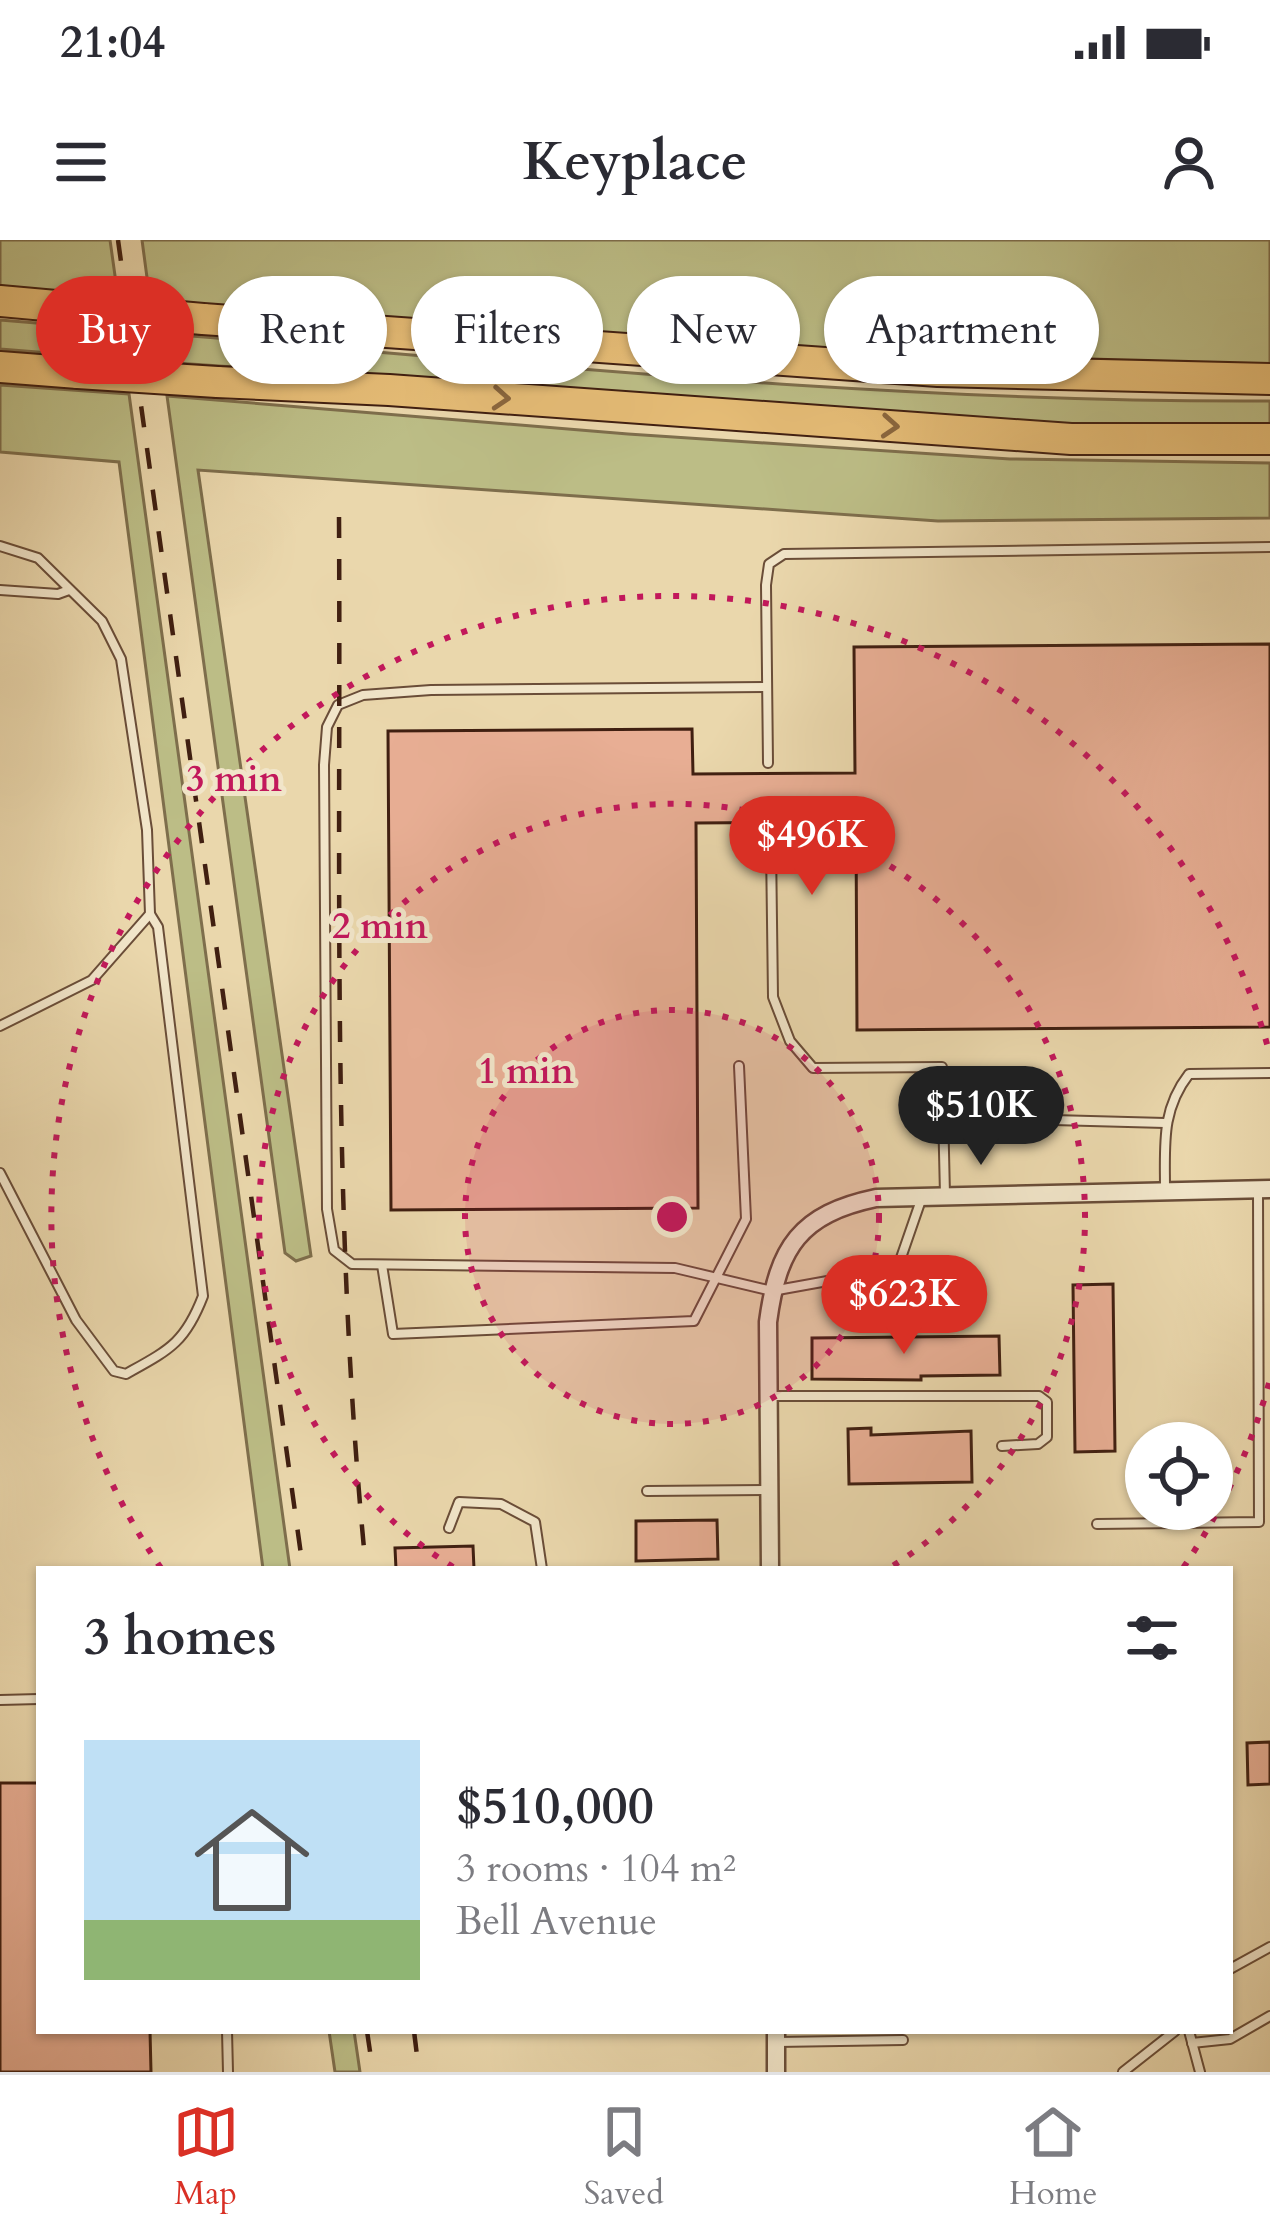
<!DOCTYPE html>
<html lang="en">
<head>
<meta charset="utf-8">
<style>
  :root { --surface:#fff; --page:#f7f7f7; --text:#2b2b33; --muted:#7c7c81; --line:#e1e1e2; --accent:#d93025 }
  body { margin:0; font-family:Cardo,serif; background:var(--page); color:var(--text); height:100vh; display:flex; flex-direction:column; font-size:45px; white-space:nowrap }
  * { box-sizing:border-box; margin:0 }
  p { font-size:39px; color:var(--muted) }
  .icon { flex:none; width:66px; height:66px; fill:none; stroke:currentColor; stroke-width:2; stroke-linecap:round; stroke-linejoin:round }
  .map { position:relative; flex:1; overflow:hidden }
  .panel { position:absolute; left:36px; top:1326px; width:1197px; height:468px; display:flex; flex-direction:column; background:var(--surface); border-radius:0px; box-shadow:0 3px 9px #0004 }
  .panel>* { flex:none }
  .guide { position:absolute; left:36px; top:36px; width:1200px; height:108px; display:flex; gap:24px }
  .tools { position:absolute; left:1125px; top:1182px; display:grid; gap:24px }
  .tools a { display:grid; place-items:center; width:108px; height:108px; border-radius:50%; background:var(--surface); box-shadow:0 3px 9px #0004; font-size:60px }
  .price { position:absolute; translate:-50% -102px; padding:0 27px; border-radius:42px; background:var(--accent); color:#fff; font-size:39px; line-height:78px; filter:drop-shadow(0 3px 6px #0008) }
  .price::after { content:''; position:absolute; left:50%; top:72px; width:36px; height:27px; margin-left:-18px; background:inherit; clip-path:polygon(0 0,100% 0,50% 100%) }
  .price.selected { background:#222; color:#fff }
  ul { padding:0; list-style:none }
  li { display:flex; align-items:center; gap:36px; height:300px; padding:0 48px }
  li span { display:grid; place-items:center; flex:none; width:336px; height:240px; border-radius:0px; color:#555 }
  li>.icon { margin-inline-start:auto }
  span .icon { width:144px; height:144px; fill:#fffc; stroke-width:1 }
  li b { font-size:51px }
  h2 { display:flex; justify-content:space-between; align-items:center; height:144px; padding:0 48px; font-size:51px }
  .chip { padding:0 42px; border-radius:54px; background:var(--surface); box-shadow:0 3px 9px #0004; font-size:42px; line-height:108px }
  .chip.selected { background:var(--accent); color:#fff }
  .status { display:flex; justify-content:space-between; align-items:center; height:84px; padding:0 60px; background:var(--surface); direction:ltr }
  .status svg { height:33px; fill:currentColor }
  header { display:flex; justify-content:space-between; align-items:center; height:156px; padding:0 48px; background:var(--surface); font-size:54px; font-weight:800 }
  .tabs { display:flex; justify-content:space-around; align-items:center; height:168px; border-top:3px solid var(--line); background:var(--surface); font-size:33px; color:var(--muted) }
  .tabs a { display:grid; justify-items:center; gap:6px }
  .tabs .selected { color:var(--accent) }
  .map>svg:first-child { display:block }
  .green { fill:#bcbd86; stroke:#7e6e4c; stroke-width:3 }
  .building { fill:#e8ae94; stroke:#401f11; stroke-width:3 }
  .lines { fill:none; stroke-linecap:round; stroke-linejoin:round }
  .service-casing { stroke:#6a4d38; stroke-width:12 }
  .minor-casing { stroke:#6a4d38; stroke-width:21 }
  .motorway-casing { stroke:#401f11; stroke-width:34 }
  .service { stroke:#f1e5c9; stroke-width:8 }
  .minor { stroke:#f1e5c9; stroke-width:16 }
  .motorway { stroke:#e5bc76; stroke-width:30 }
  .rail { stroke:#401f11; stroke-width:4.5; stroke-dasharray:21 21; stroke-linecap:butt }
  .motorway-bridge-casing { stroke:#401f11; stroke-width:34; stroke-linecap:butt }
  .motorway-bridge { stroke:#e5bc76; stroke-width:30 }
  .oneway { stroke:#8a663e }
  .ring { fill:none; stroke:#c2185b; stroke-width:6; stroke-dasharray:6 12 }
  .centre { fill:#c2185b; stroke:#f1e5c9; stroke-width:6 }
  .ring-label { font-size:36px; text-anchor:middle; font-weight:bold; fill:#c2185b; stroke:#f1e5c9; stroke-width:10; stroke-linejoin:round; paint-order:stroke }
</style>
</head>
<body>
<div class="status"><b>21:04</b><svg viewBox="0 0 49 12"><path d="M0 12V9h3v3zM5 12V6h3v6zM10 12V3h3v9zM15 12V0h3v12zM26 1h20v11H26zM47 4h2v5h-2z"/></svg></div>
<header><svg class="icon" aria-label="menu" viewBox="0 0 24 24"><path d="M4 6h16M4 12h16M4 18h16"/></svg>Keyplace<svg class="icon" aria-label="person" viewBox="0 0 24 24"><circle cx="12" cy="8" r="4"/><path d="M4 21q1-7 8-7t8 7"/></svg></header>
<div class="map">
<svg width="1270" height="1832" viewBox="0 0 1270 1832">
  <rect width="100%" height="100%" fill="#ead7ac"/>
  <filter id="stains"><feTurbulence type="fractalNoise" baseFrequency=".00167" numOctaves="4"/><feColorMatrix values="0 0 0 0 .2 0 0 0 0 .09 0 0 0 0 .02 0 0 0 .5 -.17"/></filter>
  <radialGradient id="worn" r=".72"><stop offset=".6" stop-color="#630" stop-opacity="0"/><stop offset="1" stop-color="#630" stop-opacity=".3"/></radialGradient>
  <!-- green -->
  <g class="green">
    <path d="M 0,0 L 110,0 L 118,57 L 0,46 Z"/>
    <path d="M 142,0 L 1270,0 L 1270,124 C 896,127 523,88 150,60 Z"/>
    <path d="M 0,80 L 120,90 L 124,119 L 0,109 Z"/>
    <path d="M 157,93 C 527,124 898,163 1270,161 L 1270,185 L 1091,186 L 162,122 Z"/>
    <path d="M 0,145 L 129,154 L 290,1329 L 263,1329 L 119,222 L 0,212 Z"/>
    <path d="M 167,156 L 628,194 L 1010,219 L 1270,223 L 1270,278 L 938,281 L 198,230 L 311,1016 L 296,1021 L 285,1013 Z"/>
    <path d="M 329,1791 L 354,1791 L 360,1832 L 335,1832 Z"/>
  </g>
  <!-- building -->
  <g class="building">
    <path d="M 1270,404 L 1270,787 L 857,790 L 856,582 L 696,583 L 698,968 L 391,970 L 388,491 L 692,489 L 693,534 L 855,533 L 854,407 Z"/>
    <path d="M 1113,1044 L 1115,1211 L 1075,1212 L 1073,1045 Z"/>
    <path d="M 999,1096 L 1000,1135 L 921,1136 L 921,1140 L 812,1139 L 812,1098 Z"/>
    <path d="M 871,1188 L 871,1195 L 971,1191 L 972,1242 L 849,1244 L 848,1189 Z"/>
    <path d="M 717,1280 L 718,1319 L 636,1321 L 636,1281 Z"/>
    <path d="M 473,1306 L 474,1329 L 396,1329 L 395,1308 Z"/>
    <path d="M 1270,1502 L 1270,1544 L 1248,1545 L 1247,1503 Z"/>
    <path d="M 0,1543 L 39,1543 L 39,1791 L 150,1791 L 151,1832 L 0,1832 Z"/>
  </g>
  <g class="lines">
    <!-- service casing -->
    <g class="service-casing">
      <g id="service">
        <path d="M 0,306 L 38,318 L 102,381 L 121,419 L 147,590 L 150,674 L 158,687 L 203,1056 C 185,1103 169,1110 126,1134 L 114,1131 L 76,1080 L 0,933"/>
        <path d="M 0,350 L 58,354 L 69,350"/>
        <path d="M 766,447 L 431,450 L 363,455 L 338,465 L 327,487 L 324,525 L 327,969 L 334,1010 L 352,1024 L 675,1028 L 772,1051 L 833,1040 L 894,1038 L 921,960"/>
        <path d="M 768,523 L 766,345 L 769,324 L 784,314 L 1270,307"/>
        <path d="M 771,606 L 773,757 L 790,801 L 813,828 L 942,827 L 945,955"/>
        <path d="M 0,786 L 92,740 L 150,674"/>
        <path d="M 943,877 L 1165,883"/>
        <path d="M 1165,949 C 1165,905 1161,870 1189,834 L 1270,833"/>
        <path d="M 382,1025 L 393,1094 L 694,1081 L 746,979 L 739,826"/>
        <path d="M 768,1156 L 1039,1156 L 1047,1162 L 1047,1197 L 1038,1204 L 1002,1206"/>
        <path d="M 647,1251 L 768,1250"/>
        <path d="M 1097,1284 L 1259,1282 L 1258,951"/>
        <path d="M 449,1288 L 459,1262 L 501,1264 L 535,1282 L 542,1329"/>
        <path d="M 0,1460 L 39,1459"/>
        <path d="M 1230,1729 L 1270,1707"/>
        <path d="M 227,1791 L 228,1832"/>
        <path d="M 1189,1791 L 1200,1832"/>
        <path d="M 777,1802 L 903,1800"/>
        <path d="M 1192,1803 L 1230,1799 L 1270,1776"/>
        <path d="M 1123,1832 L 1175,1791"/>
      </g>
    </g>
    <!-- minor casing -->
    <g class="minor-casing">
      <g id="minor">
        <path d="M 770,1329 L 768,1082 C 778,1007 800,974 876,958 L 1270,949"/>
        <path d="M 776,1791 L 776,1832"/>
      </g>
    </g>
    <!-- motorway casing -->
    <g class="motorway-casing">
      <g id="motorway">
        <path d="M 0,61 L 67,67"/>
        <path d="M 203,79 L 938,131 L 1270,139"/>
        <path d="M 0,127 L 78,133"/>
        <path d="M 217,142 L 389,150 L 1071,199 L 1270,199"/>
      </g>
    </g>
    <!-- service -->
    <use href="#service" class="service"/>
    <!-- minor -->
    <use href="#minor" class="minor"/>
    <!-- motorway -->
    <use href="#motorway" class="motorway"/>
    <!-- rail -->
    <g class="rail">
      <path d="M 118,0 L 303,1329"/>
      <path d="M 339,277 C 341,627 331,980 366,1329"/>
      <path d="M 367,1791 L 373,1832"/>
      <path d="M 414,1791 L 419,1832"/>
    </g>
    <!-- motorway-bridge casing -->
    <g class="motorway-bridge-casing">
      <g id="motorway-bridge">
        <path d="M 67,67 L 203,79"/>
        <path d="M 78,133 L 217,142"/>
      </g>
    </g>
    <!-- motorway-bridge -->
    <use href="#motorway-bridge" class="motorway-bridge"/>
  </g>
  <!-- one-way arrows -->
  <defs><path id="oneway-chevron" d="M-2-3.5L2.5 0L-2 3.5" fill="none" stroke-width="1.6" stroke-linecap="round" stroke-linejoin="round" transform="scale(3)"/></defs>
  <g class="oneway">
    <use href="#oneway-chevron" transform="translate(501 158) rotate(4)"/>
    <use href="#oneway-chevron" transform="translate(890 186) rotate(4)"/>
  </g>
  <!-- distance rings -->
  <circle cx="672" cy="977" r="207" fill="#c2185b" fill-opacity=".12"/>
  <g class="ring">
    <circle cx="672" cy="977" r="207"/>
    <path d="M453 1327A413 413 0 1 1 891 1327"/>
    <path d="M1269 1143A620 620 0 0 1 1183 1328M161 1328A620 620 0 1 1 1269 811"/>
  </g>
  <circle cx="672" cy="977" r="18" class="centre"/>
  <g class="ring-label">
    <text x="234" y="551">3 min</text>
    <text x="380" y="698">2 min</text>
    <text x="526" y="843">1 min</text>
  </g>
  <rect width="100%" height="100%" filter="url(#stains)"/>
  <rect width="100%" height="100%" fill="url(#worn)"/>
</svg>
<div class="tools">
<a><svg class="icon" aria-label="locate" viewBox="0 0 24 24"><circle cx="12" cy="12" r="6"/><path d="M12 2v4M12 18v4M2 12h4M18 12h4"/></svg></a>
</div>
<b class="price" style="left:812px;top:658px">$496K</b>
<b class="price selected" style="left:981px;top:928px">$510K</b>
<b class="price" style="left:904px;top:1117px">$623K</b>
<div class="guide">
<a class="chip selected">Buy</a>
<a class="chip">Rent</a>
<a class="chip">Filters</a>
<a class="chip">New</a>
<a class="chip">Apartment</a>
</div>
<section class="panel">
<h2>3 homes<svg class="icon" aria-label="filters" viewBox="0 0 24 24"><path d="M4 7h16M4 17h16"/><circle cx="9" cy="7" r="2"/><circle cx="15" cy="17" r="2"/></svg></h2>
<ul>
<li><span style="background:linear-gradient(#bfe0f5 75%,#8fb573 0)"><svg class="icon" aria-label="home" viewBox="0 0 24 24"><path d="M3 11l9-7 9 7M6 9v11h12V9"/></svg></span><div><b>$510,000</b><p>3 rooms · 104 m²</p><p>Bell Avenue</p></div></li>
</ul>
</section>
</div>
<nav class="tabs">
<a class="selected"><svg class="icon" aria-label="map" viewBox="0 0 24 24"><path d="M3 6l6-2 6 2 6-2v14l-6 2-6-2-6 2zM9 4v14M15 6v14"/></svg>Map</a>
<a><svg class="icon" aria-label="saved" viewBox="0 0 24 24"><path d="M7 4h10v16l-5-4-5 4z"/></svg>Saved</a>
<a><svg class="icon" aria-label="home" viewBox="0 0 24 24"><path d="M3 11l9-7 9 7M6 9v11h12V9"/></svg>Home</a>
</nav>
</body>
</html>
